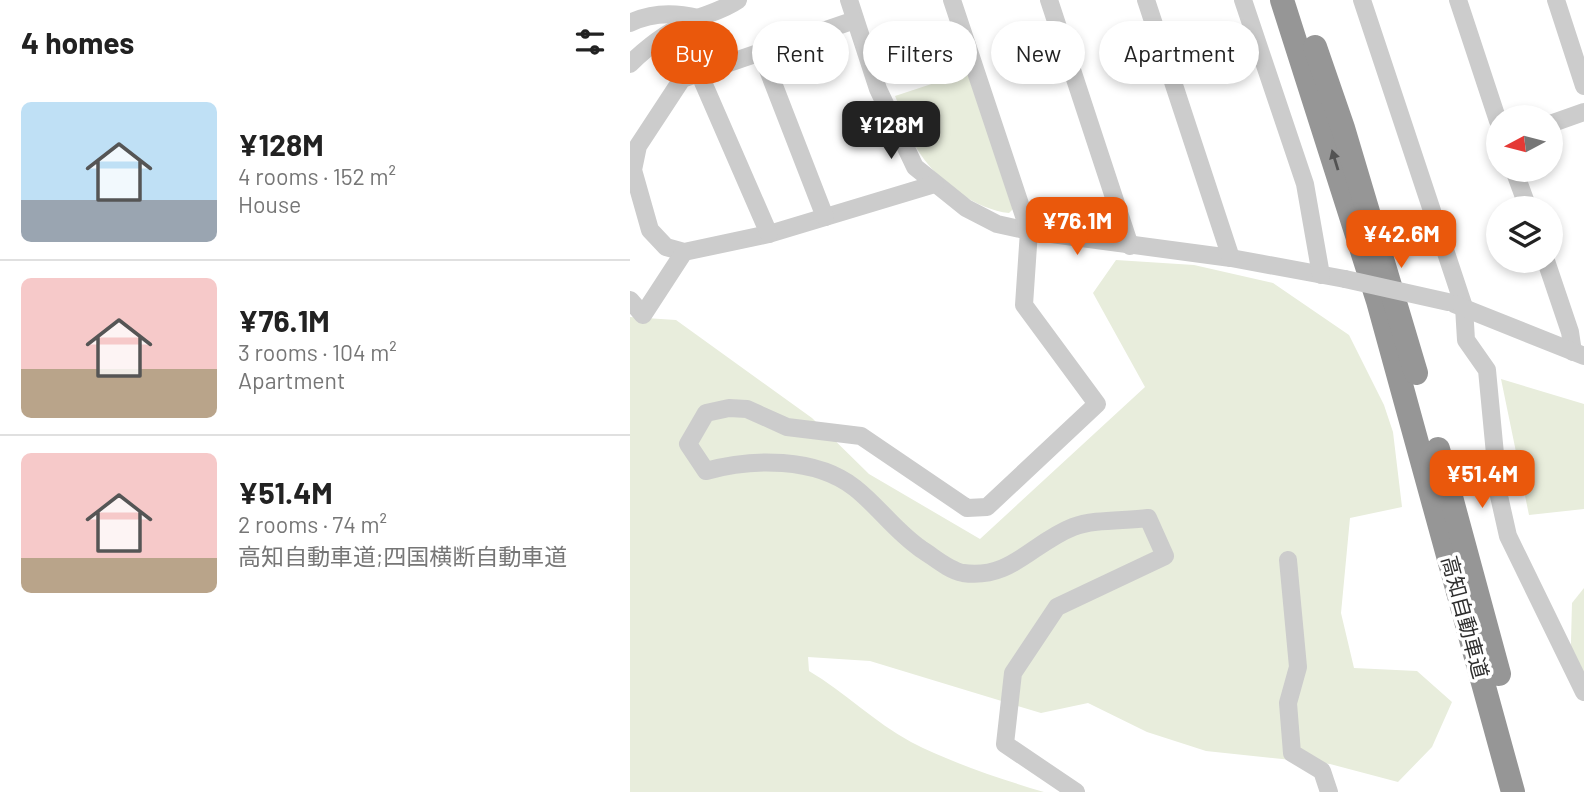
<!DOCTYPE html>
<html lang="en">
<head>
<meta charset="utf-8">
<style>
  :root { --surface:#fff; --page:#f2f2f2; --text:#222; --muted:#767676; --line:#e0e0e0; --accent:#ea580c }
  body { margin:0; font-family:Barlow,"Noto Sans JP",sans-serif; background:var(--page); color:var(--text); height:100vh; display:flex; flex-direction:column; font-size:26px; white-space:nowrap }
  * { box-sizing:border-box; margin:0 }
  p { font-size:23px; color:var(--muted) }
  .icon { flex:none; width:38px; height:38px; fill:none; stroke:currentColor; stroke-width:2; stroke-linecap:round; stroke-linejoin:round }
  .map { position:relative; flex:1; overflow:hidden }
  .sheet { display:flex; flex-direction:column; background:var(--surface); width:630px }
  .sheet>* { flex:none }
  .top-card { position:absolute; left:21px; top:21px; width:665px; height:63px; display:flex; gap:14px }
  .needle { width:46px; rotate:263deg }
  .fabs { position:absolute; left:856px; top:105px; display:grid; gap:14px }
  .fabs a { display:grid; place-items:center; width:77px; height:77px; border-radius:50%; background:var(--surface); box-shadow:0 4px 10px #0003; font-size:35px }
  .price { position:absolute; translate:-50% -60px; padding:0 16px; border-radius:14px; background:var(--accent); color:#fff; font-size:23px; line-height:46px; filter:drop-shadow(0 2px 4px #0008) }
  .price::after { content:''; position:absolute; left:50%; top:42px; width:21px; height:16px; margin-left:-10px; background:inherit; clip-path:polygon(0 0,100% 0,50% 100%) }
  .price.on { background:#222; color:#fff }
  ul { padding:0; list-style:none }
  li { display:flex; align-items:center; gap:21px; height:175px; padding:0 21px }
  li+li { border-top:2px solid var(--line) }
  li span { display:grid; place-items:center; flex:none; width:196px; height:140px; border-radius:10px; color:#555 }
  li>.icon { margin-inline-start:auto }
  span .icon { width:84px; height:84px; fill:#fffc; stroke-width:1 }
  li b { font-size:30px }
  h2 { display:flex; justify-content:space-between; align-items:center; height:84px; padding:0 21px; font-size:30px }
  .pill { padding:0 24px; border-radius:32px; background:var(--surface); box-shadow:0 4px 10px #0003; font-size:24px; line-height:63px }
  .pill.on { background:var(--accent); color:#fff }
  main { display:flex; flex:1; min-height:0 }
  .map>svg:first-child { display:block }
  .green { fill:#e8eddc }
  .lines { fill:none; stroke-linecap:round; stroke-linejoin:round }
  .minor { stroke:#ccc; stroke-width:18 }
  .highway { stroke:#969696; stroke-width:24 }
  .minor-bridge { stroke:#ccc; stroke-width:18 }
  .oneway { fill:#535353 }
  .labels { text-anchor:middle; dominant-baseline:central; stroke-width:7; stroke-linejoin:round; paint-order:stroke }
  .street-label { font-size:21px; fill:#2f2f2f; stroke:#fff }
</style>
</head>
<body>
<main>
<section class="sheet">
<h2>4 homes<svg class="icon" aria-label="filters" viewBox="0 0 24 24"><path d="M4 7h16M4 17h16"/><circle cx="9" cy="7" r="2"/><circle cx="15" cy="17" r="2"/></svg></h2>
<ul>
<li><span style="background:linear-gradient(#bfe0f5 70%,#9aa5b1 0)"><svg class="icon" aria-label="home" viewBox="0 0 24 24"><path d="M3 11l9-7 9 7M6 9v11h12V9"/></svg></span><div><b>¥128M</b><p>4 rooms · 152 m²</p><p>House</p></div></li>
<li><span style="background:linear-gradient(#f6c9c9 65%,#b9a48a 0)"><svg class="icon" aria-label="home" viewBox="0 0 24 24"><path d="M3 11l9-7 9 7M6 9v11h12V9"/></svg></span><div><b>¥76.1M</b><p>3 rooms · 104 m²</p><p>Apartment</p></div></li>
<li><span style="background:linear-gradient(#f6c9c9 75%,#b9a48a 0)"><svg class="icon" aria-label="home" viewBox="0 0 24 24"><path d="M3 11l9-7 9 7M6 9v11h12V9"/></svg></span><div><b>¥51.4M</b><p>2 rooms · 74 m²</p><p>高知自動車道;四国横断自動車道</p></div></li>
</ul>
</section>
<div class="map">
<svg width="954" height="792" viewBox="0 0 954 792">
  <rect width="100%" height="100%" fill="#fff"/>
  <!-- green -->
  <g class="green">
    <path d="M 338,72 L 387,205 L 379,213 C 347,210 309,182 291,155 C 279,139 273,114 265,96 Z"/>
    <path d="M 486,260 L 564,265 L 643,283 L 719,335 L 754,405 L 763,432 L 772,507 L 720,518 L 711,613 L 724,668 L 787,671 L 822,702 L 802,747 L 768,782 L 700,764 L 576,751 L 517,732 L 458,703 L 411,713 L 240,661 L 178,657 L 179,671 C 215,692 244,722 281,742 C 322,763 370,779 414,792 L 0,792 L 0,317 L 46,320 L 182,418 L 239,474 L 350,539 L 515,387 L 463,293 Z"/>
    <path d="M 871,379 L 954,404 L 954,509 L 899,515 Z"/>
    <path d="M 954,588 L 954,696 L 940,680 L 942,603 Z"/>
  </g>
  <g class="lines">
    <!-- minor -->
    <g class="minor">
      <path d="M 219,0 L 248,89 L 285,167 L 336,208 L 367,224 L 399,231 L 601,258 L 715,279"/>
      <path d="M 322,0 L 399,231 L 394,305 L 467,404 L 357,507 L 337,508 L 231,436 L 157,427 L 117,409 L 99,408 L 76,413 L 58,444 L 76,471 C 121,458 186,457 225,488 C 249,507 265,531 291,549 C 304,557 318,570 333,573 C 381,580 402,543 443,527 C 464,519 495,521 518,518 L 535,556 L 427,607 L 383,673 L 375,744 L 446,792"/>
      <path d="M 419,0 L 500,246"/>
      <path d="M 516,0 L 601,258"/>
      <path d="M 613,0 L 675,184 L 691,275"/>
      <path d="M 732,0 L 834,307 L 836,340 L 857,370 L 869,496 L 878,536 L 954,692"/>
      <path d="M 828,0 L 868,121"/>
      <path d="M 926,0 L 954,86"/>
      <path d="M 225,20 L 52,79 L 8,146 L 3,170 L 20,230 L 36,247 L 54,252 L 139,234 L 305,184"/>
      <path d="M 0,23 C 22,12 44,12 68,18"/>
      <path d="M 131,52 L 195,217"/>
      <path d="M 0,64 C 19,45 43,28 68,18 C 83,12 95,9 108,0"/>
      <path d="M 69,73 L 139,234"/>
      <path d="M 920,124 L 954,112"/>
      <path d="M 884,170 L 898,208"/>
      <path d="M 916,261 L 940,332 L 943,352"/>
      <path d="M 0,300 L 13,315 L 54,252"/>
      <path d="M 824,304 L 954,356"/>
      <path d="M 658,560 L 668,667 L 658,703 L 662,753 L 692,771 L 699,792"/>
    </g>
    <!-- highway -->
    <g class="highway">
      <path d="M 652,0 L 748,301 L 883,792"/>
      <path d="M 685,47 L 713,128 L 786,373"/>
      <path d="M 808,449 L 869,674"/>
    </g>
    <!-- minor-bridge -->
    <path class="minor-bridge" d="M 715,279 L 818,302"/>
  </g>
  <!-- one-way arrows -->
  <defs><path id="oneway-solid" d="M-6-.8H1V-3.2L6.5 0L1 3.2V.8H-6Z" transform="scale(1.75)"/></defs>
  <use class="oneway" href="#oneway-solid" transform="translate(705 160) rotate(-107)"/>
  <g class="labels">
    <!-- street labels -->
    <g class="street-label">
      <text transform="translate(836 617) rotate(75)">高知自動車道</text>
    </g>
  </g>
</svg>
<div class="fabs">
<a><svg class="needle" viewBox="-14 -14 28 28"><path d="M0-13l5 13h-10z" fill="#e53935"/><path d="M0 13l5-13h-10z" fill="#767676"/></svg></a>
<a><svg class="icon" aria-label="layers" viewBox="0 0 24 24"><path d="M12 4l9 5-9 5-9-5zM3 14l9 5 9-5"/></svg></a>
</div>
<b class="price on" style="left:261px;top:161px">¥128M</b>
<b class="price" style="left:447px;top:257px">¥76.1M</b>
<b class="price" style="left:771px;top:270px">¥42.6M</b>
<b class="price" style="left:852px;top:510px">¥51.4M</b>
<div class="top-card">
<a class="pill on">Buy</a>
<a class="pill">Rent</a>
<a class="pill">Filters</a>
<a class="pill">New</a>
<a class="pill">Apartment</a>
</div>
</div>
</main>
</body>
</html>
